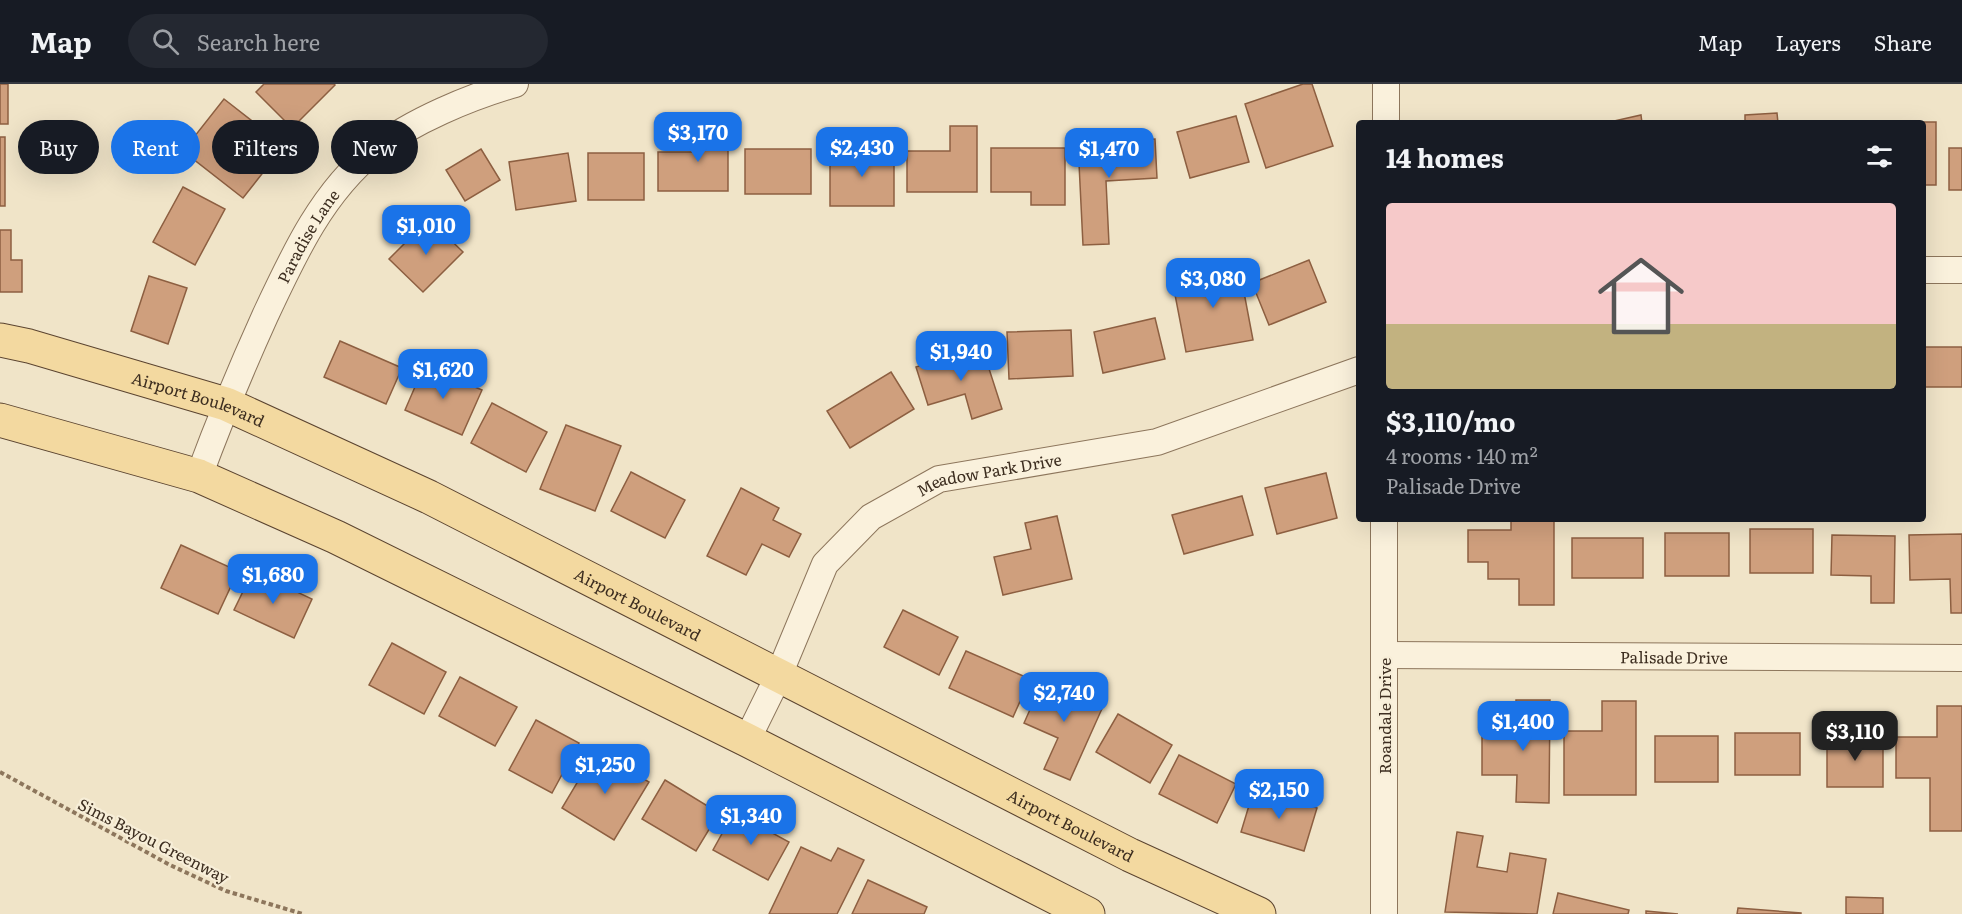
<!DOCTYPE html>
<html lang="en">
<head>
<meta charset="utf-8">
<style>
  :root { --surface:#171b24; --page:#242831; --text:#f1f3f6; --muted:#9ea1a6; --line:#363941; --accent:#1a73e8 }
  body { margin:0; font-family:Literata,serif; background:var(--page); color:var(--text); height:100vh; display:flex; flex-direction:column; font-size:22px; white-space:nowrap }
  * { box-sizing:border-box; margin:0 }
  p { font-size:20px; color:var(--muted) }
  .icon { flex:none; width:33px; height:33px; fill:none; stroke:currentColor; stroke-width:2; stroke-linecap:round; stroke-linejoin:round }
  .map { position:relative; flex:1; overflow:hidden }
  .sheet { position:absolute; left:1356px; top:36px; width:570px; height:402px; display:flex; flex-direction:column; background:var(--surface); border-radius:6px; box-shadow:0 6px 24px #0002 }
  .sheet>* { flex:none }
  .hud { position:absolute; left:18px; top:36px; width:570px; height:54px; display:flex; gap:12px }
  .price { position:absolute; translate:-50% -51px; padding:0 14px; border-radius:12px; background:var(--accent); color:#fff; font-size:20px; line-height:39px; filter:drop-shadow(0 2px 3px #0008) }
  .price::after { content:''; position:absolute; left:50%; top:36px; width:18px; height:14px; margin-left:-9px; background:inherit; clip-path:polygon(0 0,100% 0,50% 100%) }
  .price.on { background:#222; color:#fff }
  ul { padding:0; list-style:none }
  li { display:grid; align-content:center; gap:12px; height:318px; padding:0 30px }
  li span { display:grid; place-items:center; height:186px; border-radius:6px; color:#555 }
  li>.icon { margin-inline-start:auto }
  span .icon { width:108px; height:108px; fill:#fffc; stroke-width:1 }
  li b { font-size:26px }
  h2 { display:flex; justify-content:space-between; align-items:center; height:72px; padding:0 30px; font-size:26px }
  .tag { padding:0 21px; border-radius:27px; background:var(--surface); box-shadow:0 6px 24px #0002; font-size:21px; line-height:54px }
  .tag.on { background:var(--accent); color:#fff }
  header { display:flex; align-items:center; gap:36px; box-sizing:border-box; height:84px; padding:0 30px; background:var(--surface); border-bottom:2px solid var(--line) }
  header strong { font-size:28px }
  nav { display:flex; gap:33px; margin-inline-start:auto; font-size:21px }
  .search { width:420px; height:54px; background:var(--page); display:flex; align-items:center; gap:15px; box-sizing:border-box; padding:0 21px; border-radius:33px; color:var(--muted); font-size:22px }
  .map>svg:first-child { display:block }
  .building { fill:#cf9f7d; stroke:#8d5f41; stroke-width:1.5 }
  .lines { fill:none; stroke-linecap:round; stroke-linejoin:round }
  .minor-casing { stroke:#8d765c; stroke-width:28 }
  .primary-casing { stroke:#5b4430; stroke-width:35 }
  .path { stroke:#8d765c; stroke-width:4; stroke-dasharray:4.5 3; stroke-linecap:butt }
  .minor { stroke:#faf1dc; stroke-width:26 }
  .primary { stroke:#f3d9a0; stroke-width:33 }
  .labels { text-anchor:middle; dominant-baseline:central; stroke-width:4.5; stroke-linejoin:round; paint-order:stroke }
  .street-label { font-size:16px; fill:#3d2e20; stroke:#f7eed8 }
</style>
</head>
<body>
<header>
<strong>Map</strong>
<div class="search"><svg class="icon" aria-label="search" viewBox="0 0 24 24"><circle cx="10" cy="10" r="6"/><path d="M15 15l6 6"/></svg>Search here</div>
<nav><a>Map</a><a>Layers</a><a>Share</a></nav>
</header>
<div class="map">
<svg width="1962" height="830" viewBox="0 0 1962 830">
  <rect width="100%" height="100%" fill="#f0e4c8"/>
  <!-- building -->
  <g class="building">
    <rect x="0" y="0" width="8" height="40"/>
    <path d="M 264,0 L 334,0 L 335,1 L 292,44 L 256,8 Z"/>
    <path d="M 1303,0 L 1312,0 L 1333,62 L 1266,84 L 1245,20 Z"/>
    <path d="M 224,15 L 284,62 L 243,114 L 183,67 Z"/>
    <path d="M 1777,29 L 1778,39 L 1745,39 L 1745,31 Z"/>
    <path d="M 1641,31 L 1642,39 L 1615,39 L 1614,37 Z"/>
    <path d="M 1236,32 L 1249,78 L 1190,94 L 1177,48 Z"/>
    <rect x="1797" y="37" width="63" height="2"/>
    <path d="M 699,38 L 728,38 L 728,107 L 658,107 L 658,68 L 699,68 Z"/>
    <path d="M 1901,38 L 1936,38 L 1936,101 L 1923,101 L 1923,39 Z"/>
    <path d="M 950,42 L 977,42 L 977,108 L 907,108 L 907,67 L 950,67 Z"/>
    <rect x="0" y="53" width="5" height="69"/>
    <path d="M 1155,55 L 1157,94 L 1106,97 L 1109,160 L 1083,161 L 1078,59 Z"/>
    <path d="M 991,64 L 1065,64 L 1065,121 L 1031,121 L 1031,108 L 991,108 Z"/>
    <rect x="1949" y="64" width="13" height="42"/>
    <path d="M 481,65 L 500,96 L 465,117 L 446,86 Z"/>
    <rect x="745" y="65" width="66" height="45"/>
    <rect x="830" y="67" width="64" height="55"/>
    <path d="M 568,69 L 576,117 L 516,126 L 509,78 Z"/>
    <rect x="588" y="69" width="56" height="47"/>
    <path d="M 183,103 L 225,125 L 195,181 L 153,158 Z"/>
    <path d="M 429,135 L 463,168 L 423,208 L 389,175 Z"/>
    <path d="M 0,146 L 11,146 L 11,176 L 22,176 L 22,208 L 0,208 Z"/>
    <path d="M 1309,176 L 1326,218 L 1269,241 L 1252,199 Z"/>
    <path d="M 1239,182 L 1253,256 L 1186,268 L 1172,195 Z"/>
    <path d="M 149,192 L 187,204 L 168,260 L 131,247 Z"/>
    <path d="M 1155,234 L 1165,275 L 1103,289 L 1094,248 Z"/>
    <path d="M 1071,246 L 1073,292 L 1009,295 L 1007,248 Z"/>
    <path d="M 340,257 L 402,284 L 386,320 L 324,293 Z"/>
    <path d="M 982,263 L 1002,325 L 972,335 L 965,310 L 928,321 L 916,283 Z"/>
    <rect x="1923" y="263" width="39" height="40"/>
    <path d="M 424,282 L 482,306 L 462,351 L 405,326 Z"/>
    <path d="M 891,288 L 914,325 L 850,364 L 827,327 Z"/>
    <path d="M 492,319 L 547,348 L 526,388 L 471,359 Z"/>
    <path d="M 566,341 L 621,362 L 595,427 L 540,405 Z"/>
    <path d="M 631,388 L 685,416 L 665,454 L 611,427 Z"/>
    <path d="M 1326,389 L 1337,434 L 1277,450 L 1265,404 Z"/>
    <path d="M 741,404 L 779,424 L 773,436 L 801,450 L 789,473 L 762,460 L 746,491 L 707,472 Z"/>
    <path d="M 1242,412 L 1253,451 L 1184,470 L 1172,431 Z"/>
    <path d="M 1057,432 L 1072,495 L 1003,511 L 994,473 L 1031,465 L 1025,439 Z"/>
    <path d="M 1511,435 L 1554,435 L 1554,521 L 1519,521 L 1519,495 L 1488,495 L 1488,478 L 1468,478 L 1468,446 L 1511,446 Z"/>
    <rect x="1750" y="445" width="63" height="44"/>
    <rect x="1665" y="449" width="64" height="43"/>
    <path d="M 1962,450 L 1962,529 L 1951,529 L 1950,495 L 1910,496 L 1909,451 Z"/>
    <path d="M 1832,451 L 1895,452 L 1894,519 L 1871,519 L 1871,492 L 1831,491 Z"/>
    <rect x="1572" y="454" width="71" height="40"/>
    <path d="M 181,461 L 238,487 L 218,530 L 161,504 Z"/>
    <path d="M 253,487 L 312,515 L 294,554 L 234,526 Z"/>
    <path d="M 903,526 L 958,553 L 939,591 L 884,563 Z"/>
    <path d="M 392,559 L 446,588 L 424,630 L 369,601 Z"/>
    <path d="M 966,567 L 1030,595 L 1013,633 L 949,604 Z"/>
    <path d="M 1045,592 L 1105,618 L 1070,696 L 1044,685 L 1058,654 L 1024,639 Z"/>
    <path d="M 460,593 L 517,623 L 495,662 L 439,632 Z"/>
    <path d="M 1516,616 L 1550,616 L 1549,719 L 1516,718 L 1517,691 L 1482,691 L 1482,648 L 1515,649 Z"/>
    <path d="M 1602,617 L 1636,617 L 1636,711 L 1564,711 L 1564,647 L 1602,647 Z"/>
    <path d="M 1937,622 L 1962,622 L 1962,747 L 1930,747 L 1930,694 L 1896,694 L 1896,653 L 1937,653 Z"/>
    <path d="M 1118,630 L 1172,661 L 1150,699 L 1096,668 Z"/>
    <path d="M 536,636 L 579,659 L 552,709 L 509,686 Z"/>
    <rect x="1735" y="649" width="65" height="42"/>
    <rect x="1655" y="652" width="63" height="46"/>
    <rect x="1827" y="652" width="56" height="51"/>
    <path d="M 596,667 L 649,698 L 614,756 L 562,724 Z"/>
    <path d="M 1179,671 L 1236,700 L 1217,739 L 1159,710 Z"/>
    <path d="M 665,696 L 719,729 L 696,767 L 642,735 Z"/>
    <path d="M 1254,705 L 1317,724 L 1304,767 L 1241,748 Z"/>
    <path d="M 734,728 L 789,758 L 768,796 L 713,766 Z"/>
    <path d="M 1457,748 L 1483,752 L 1477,783 L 1507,788 L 1510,769 L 1546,775 L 1537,830 L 1445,828 Z"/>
    <path d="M 801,763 L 831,777 L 838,764 L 864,776 L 837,830 L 769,830 Z"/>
    <path d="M 868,796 L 927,823 L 924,830 L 852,830 Z"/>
    <path d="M 1558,809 L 1629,826 L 1628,830 L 1553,830 Z"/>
    <path d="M 1846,813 L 1883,814 L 1883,830 L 1846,830 Z"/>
    <path d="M 1738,824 L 1801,829 L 1801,830 L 1737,830 Z"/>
    <path d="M 1646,827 L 1678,830 L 1646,830 Z"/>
  </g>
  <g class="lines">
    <!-- minor casing -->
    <g class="minor-casing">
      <g id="minor">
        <path d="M 1386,39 L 1386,0"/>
        <path d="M 1923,186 L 1962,186"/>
        <path id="s1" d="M 199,392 C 219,338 241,285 265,232 C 293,172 322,108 375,66 C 412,37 470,13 515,0"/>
        <path id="s2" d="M 1384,571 L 1962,574"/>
        <path id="s3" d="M 747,656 L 778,593 L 825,480 L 871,433 L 939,395 L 1157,358 L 1359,286"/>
        <path d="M 1384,830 L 1384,435"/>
      </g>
    </g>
    <!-- primary casing -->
    <g class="primary-casing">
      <g id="primary">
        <path id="s4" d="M 0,256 L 29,262 L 226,320 L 429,413 L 1130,771 L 1259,830"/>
        <path d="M 0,336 L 199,392 L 336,453 L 747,656 L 1088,830"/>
      </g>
    </g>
    <!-- path -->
    <path class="path" d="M 0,688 L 170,781 L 226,807 L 303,830"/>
    <!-- minor -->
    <use href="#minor" class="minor"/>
    <!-- primary -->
    <use href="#primary" class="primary"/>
  </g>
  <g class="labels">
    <!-- street labels -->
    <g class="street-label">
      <text stroke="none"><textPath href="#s1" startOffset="264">Paradise Lane</textPath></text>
      <text stroke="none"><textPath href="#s4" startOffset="207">Airport Boulevard</textPath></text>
      <text stroke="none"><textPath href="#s3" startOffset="386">Meadow Park Drive</textPath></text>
      <text stroke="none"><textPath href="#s4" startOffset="693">Airport Boulevard</textPath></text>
      <text stroke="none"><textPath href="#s2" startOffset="290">Palisade Drive</textPath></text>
      <text transform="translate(1384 632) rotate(-90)">Roandale Drive</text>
      <text stroke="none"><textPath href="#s4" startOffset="1179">Airport Boulevard</textPath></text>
      <text transform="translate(154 756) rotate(27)">Sims Bayou Greenway</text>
    </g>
  </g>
</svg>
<b class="price" style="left:698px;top:79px">$3,170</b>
<b class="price" style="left:862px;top:94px">$2,430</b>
<b class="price" style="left:1109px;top:95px">$1,470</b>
<b class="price" style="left:426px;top:172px">$1,010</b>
<b class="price" style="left:1213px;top:225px">$3,080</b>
<b class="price" style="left:961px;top:298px">$1,940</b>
<b class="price" style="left:443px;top:316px">$1,620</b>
<b class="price" style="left:273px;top:521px">$1,680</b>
<b class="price" style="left:1064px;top:639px">$2,740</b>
<b class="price" style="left:1523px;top:668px">$1,400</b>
<b class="price on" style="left:1855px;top:678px">$3,110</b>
<b class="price" style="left:605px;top:711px">$1,250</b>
<b class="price" style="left:1279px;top:736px">$2,150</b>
<b class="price" style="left:751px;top:762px">$1,340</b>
<div class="hud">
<a class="tag">Buy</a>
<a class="tag on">Rent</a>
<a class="tag">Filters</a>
<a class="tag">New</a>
</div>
<section class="sheet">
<h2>14 homes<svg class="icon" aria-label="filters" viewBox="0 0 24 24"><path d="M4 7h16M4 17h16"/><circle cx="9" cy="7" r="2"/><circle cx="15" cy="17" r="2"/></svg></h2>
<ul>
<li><span style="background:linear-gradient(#f6c9c9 65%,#c2b280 0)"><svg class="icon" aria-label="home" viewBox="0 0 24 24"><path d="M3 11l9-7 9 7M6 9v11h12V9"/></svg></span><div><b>$3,110/mo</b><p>4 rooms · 140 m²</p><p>Palisade Drive</p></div></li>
</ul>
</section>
</div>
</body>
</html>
